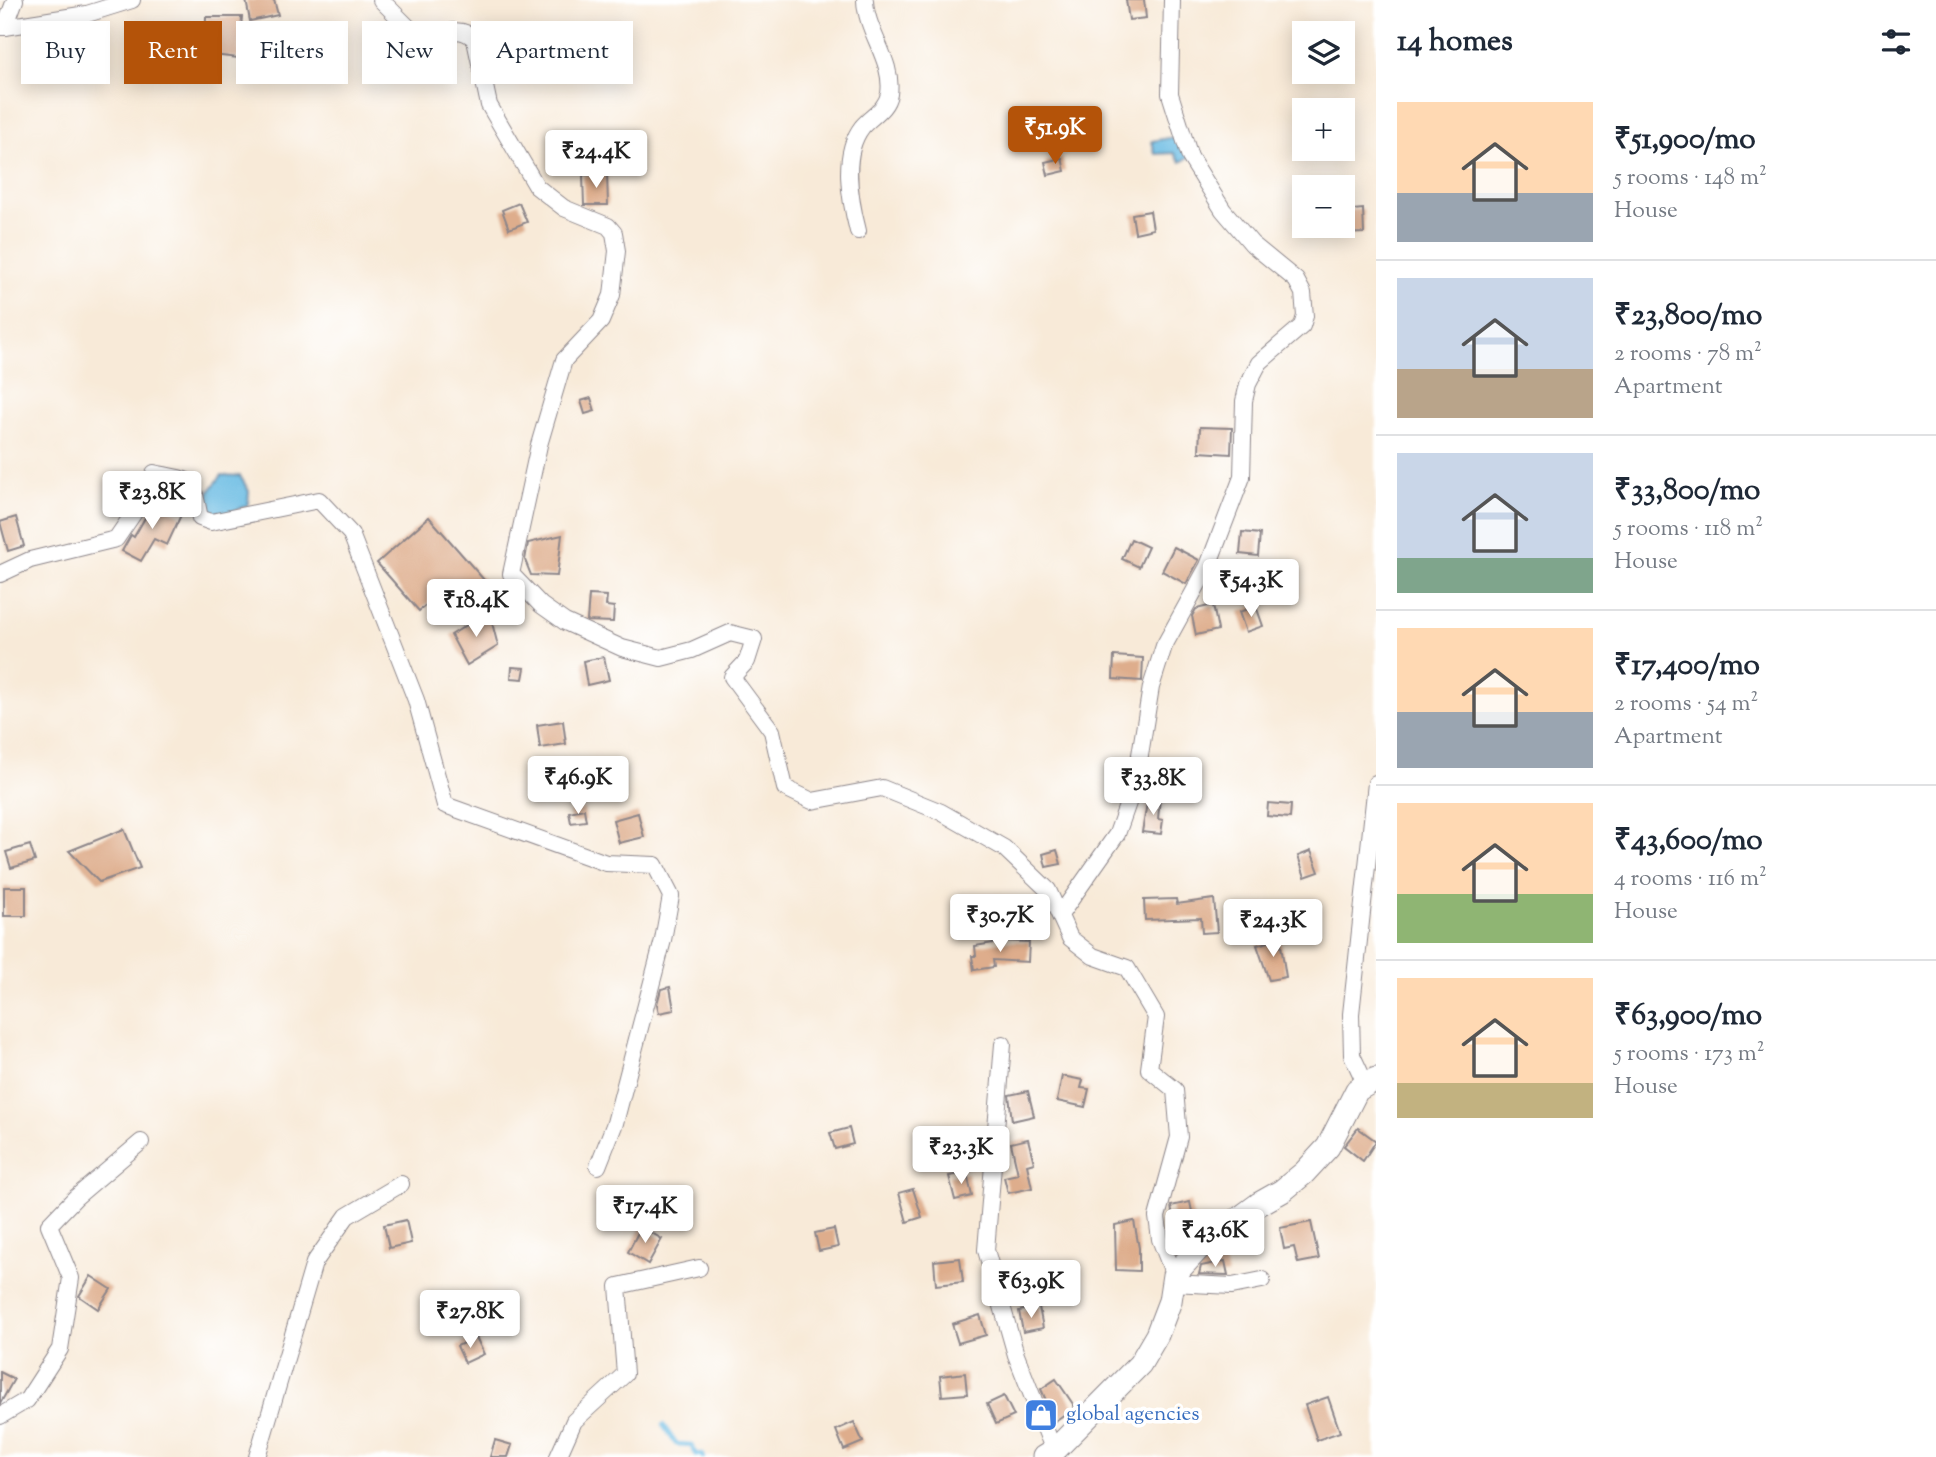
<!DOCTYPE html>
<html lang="en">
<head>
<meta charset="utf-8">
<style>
  :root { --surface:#fff; --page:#f6f6f7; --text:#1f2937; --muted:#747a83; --line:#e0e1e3; --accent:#b45309 }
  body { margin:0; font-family:"Sorts Mill Goudy",serif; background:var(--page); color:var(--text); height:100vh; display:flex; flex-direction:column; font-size:26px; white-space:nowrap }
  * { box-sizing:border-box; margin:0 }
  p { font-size:23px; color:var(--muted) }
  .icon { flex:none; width:38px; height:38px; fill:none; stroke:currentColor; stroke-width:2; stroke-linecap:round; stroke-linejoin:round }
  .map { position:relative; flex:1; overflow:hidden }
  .panel { display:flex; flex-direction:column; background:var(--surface); width:560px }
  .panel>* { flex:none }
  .banner { position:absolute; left:21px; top:21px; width:665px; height:63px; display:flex; gap:14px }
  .tools { position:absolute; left:1292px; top:21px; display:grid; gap:14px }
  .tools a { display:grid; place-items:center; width:63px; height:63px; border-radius:0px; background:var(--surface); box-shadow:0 4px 18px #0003; font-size:35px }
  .price { position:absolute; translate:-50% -60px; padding:0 16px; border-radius:7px; background:#fff; color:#222; font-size:23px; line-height:46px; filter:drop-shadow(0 2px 4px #0008) }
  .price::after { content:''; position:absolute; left:50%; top:42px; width:21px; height:16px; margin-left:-10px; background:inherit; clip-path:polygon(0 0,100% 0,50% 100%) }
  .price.active { background:var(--accent); color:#fff }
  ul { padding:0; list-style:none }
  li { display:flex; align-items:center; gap:21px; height:175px; padding:0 21px }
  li+li { border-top:2px solid var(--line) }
  li span { display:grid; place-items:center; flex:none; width:196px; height:140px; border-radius:0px; color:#555 }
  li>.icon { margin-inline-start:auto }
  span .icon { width:84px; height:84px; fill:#fffc; stroke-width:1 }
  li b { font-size:30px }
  h2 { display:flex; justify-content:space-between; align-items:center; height:84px; padding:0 21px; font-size:30px }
  .chip { padding:0 24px; border-radius:0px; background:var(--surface); box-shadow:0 4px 18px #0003; font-size:24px; line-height:63px }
  .chip.active { background:var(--accent); color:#fff }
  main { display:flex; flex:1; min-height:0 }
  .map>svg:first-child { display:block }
  .water { fill:#66bae2; stroke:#446e8e; stroke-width:2 }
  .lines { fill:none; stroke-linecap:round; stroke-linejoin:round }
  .stream { stroke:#66bae2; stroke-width:4.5 }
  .building { fill:#dead8c }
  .minor-casing { stroke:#8d868a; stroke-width:18 }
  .secondary-casing { stroke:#8d868a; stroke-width:25 }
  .minor { stroke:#fff; stroke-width:16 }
  .secondary { stroke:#fff; stroke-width:23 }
  .labels { text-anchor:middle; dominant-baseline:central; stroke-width:7; stroke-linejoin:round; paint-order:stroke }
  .shop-label { font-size:21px; fill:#366cbe; stroke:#fff; text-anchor:start }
</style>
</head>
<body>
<main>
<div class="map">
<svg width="1376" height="1457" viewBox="0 0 1376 1457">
  <rect width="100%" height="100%" fill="#fff"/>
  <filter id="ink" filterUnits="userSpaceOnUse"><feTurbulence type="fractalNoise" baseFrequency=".0143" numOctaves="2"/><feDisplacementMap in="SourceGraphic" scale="14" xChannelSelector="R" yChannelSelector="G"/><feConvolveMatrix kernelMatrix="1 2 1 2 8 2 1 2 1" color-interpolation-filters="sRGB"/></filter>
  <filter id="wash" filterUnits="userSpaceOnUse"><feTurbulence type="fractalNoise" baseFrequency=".00686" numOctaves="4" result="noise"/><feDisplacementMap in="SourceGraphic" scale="28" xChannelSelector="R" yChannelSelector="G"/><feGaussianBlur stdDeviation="1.57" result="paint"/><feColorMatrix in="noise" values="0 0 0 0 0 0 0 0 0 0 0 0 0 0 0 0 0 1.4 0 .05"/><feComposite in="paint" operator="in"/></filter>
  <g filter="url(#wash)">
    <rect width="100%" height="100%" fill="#f8ead8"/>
    <!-- water -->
    <g class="water">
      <path d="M 1185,135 L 1189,157 L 1181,162 L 1174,153 L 1155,154 L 1152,141 Z"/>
      <path d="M 222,475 L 240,476 L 249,491 L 248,505 L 216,519 L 208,517 L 201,502 Z"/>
    </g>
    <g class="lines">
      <!-- stream -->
      <path class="stream" d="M 663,1425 L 676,1444 L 692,1445 L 696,1455 L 701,1454 L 703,1457"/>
    </g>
    <g id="blocks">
      <!-- building -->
      <g class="building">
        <path d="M 246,0 L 274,0 L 278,15 L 250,21 Z"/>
        <path d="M 1126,0 L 1144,0 L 1146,18 L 1129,20 Z"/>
        <path d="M 206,17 L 242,17 L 238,58 L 205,54 Z"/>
        <path d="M 1040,119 L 1044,133 L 1029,138 L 1025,123 Z"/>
        <path d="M 1062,158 L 1065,171 L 1048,175 L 1045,162 Z"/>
        <path d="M 607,174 L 608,205 L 584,205 L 583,175 Z"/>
        <path d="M 519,203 L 527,222 L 509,229 L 502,210 Z"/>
        <path d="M 1363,209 L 1364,233 L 1342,234 L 1342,211 Z"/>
        <path d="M 1150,211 L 1153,229 L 1135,233 L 1132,214 Z"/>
        <path d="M 591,398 L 595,411 L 585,414 L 581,401 Z"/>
        <path d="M 1200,427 L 1232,428 L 1231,454 L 1199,452 Z"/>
        <path d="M 154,502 L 181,515 L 167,545 L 154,539 L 141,561 L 122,551 L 131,535 L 134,537 Z"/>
        <path d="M 16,517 L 24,546 L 8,551 L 0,522 Z"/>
        <path d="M 429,517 L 484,580 L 454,607 L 441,592 L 419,611 L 377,563 Z"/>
        <path d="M 1242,532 L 1260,534 L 1258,556 L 1240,554 Z"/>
        <path d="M 562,535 L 557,576 L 531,575 L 525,560 L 528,543 Z"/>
        <path d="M 1131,539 L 1148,547 L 1139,567 L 1122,559 Z"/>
        <path d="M 1174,547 L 1199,560 L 1186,584 L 1162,571 Z"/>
        <path d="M 1219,565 L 1235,567 L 1234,585 L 1218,584 Z"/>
        <path d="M 589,595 L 607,596 L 606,606 L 614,607 L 613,622 L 587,621 Z"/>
        <path d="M 1213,605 L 1218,630 L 1196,635 L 1192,616 L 1196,609 Z"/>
        <path d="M 1256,606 L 1263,626 L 1246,632 L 1239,612 Z"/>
        <path d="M 489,611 L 498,646 L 467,665 L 451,635 Z"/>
        <path d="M 1114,656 L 1143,658 L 1142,681 L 1113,679 Z"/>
        <path d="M 604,657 L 609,680 L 587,685 L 583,661 Z"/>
        <path d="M 512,667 L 525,668 L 523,679 L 511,678 Z"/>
        <path d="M 563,721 L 566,744 L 540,748 L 537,725 Z"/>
        <path d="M 1148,797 L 1160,798 L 1158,819 L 1163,820 L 1161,834 L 1142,832 Z"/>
        <path d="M 1268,803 L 1291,805 L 1290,818 L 1267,816 Z"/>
        <path d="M 584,809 L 586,821 L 571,823 L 569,812 Z"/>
        <path d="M 638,813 L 644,837 L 619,843 L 613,820 Z"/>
        <path d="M 124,829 L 140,868 L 99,882 L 69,851 Z"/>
        <path d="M 30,845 L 35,861 L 11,868 L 6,852 Z"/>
        <path d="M 1057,850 L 1061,864 L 1046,867 L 1043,854 Z"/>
        <path d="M 1311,851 L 1319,872 L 1305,877 L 1298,856 Z"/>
        <rect x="4" y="887" width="22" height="29"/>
        <path d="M 1176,899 L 1177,904 L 1214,899 L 1217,932 L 1202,933 L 1201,918 L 1145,920 L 1144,900 Z"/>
        <path d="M 1280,939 L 1286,977 L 1269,980 L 1257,945 Z"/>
        <path d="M 1005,941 L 1029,942 L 1028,962 L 993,960 L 994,967 L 974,970 L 972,956 L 976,956 L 975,946 Z"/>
        <path d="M 670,987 L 674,1010 L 659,1013 L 657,1004 L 661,989 Z"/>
        <path d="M 1062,1076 L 1083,1080 L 1081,1088 L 1089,1089 L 1085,1107 L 1057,1101 Z"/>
        <path d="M 1028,1091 L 1034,1116 L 1012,1121 L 1009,1095 Z"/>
        <path d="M 849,1128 L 853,1144 L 835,1149 L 830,1133 Z"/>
        <path d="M 1358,1128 L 1376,1141 L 1363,1161 L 1344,1146 Z"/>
        <path d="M 1028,1139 L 1034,1163 L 1027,1165 L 1032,1188 L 1008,1193 L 1004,1177 L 1018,1174 L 1011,1143 Z"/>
        <path d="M 967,1173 L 972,1196 L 955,1200 L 949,1176 Z"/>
        <path d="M 913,1189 L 922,1217 L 907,1222 L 899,1193 Z"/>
        <path d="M 1190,1202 L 1195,1226 L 1175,1231 L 1171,1206 Z"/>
        <path d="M 406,1220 L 411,1243 L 389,1248 L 384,1225 Z"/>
        <path d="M 1134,1221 L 1139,1248 L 1139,1271 L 1116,1270 L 1115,1225 Z"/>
        <path d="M 1311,1222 L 1319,1259 L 1298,1263 L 1294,1247 L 1284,1249 L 1280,1228 Z"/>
        <path d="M 641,1227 L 662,1239 L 648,1264 L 628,1252 Z"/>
        <path d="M 834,1229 L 838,1247 L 819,1251 L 815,1233 Z"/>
        <path d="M 960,1258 L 963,1282 L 936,1285 L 934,1261 Z"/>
        <path d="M 1225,1261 L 1228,1275 L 1199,1274 L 1201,1266 Z"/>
        <path d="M 91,1276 L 111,1289 L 98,1309 L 79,1296 Z"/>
        <path d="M 1039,1307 L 1043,1328 L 1023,1332 L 1019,1311 Z"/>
        <path d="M 980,1315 L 986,1335 L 958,1343 L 952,1324 Z"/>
        <path d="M 476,1337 L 484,1354 L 465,1363 L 457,1346 Z"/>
        <path d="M 0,1372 L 14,1379 L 0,1404 Z"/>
        <path d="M 965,1373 L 967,1394 L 942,1396 L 940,1376 Z"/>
        <path d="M 1056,1379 L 1075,1407 L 1055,1421 L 1041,1389 Z"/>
        <path d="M 1004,1396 L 1014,1416 L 996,1424 L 987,1404 Z"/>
        <path d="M 1328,1397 L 1340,1432 L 1317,1440 L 1305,1405 Z"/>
        <path d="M 854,1422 L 863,1442 L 844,1450 L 836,1430 Z"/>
        <path d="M 495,1440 L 512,1445 L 508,1457 L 490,1457 Z"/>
      </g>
    </g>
  </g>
  <g filter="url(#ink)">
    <use href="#blocks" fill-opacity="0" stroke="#8d868a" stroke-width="2"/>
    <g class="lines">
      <!-- minor casing -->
      <g class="minor-casing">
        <g id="minor">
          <path d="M 381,0 L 422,41 C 440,35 461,23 475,40 L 489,105 L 537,187 L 564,208 L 608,226 L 614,233 L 617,251 L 612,295 L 601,321 L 564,360 L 539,445 L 511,574 L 541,605 L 565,622 L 622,648 L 661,658 L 692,650 L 730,633 L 754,639 L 747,661 L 732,677 L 772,731 L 785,788 L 812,801 L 882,788 L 941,812 L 1004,848 L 1048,890 L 1070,938 L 1093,956 L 1127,968 L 1156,1017 L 1149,1069 L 1175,1090 L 1179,1137 L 1157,1217 L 1160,1239 L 1174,1275"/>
          <path d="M 0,27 L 5,27 L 15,0"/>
          <path d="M 5,27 L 87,14 L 132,0"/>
          <path d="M 858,231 C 850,200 841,154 862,127 C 871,116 886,110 889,94 C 894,61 866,32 865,0"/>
          <path d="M 0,574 L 30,560 L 116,539 L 146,495 L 154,473 C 197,482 191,477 200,518 L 211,522 L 319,500 L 351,534 L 416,700 L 445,805 L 606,863 L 655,865 L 671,896 L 663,940 L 615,1123 L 598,1166"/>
          <path d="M 1060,915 L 1117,834 L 1129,800 L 1139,761 L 1151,687 L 1164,646 L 1208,566 L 1242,477 L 1244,401 L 1248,384 L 1259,363 L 1302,326 L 1305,316 L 1303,293 L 1296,280 L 1252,244 L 1223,210 L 1190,157 L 1170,94 L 1172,0"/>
          <path d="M 1003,1044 L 986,1250 L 1016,1355 L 1054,1451"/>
          <path d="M 1365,1083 L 1352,1055 L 1351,1014 L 1376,783"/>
          <path d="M 1172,1283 L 1232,1286 L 1262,1280"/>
          <path d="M 0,1416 L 27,1400 L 60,1349 L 71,1278 L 49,1225 L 75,1198 L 141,1142"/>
          <path d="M 257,1457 L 314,1263 L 347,1216 L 401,1184"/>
          <path d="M 558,1457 L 574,1421 L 625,1374 L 618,1286 L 699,1268"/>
        </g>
      </g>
      <!-- secondary casing -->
      <g class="secondary-casing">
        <path id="secondary" d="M 1044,1457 L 1054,1451 L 1140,1364 L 1157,1335 L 1170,1301 L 1174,1275 L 1199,1248 L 1259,1204 L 1282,1191 L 1304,1173 L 1328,1147 L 1357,1090 L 1376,1079"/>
      </g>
      <!-- minor -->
      <use href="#minor" class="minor"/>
      <!-- secondary -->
      <use href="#secondary" class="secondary"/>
    </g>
  </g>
  <!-- icons -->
  <defs>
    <g id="shop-square" transform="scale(1.75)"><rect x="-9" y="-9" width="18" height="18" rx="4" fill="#3f7fe0" stroke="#fff"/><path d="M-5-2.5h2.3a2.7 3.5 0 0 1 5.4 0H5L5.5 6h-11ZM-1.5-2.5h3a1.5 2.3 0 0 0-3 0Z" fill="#fff"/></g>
  </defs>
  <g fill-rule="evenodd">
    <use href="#shop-square" x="1041" y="1415"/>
  </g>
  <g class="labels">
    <!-- shop labels -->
    <g class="shop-label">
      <text x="1066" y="1415">global agencies</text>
    </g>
  </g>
</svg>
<div class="tools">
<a><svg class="icon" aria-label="layers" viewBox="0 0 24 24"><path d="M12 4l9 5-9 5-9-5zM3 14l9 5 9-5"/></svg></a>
<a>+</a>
<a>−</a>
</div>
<b class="price active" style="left:1055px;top:166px">₹51.9K</b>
<b class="price" style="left:596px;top:190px">₹24.4K</b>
<b class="price" style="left:152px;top:531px">₹23.8K</b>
<b class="price" style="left:1251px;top:619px">₹54.3K</b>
<b class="price" style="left:476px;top:639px">₹18.4K</b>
<b class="price" style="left:578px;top:816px">₹46.9K</b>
<b class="price" style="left:1153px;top:817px">₹33.8K</b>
<b class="price" style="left:1000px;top:954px">₹30.7K</b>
<b class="price" style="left:1273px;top:959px">₹24.3K</b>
<b class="price" style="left:961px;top:1186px">₹23.3K</b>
<b class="price" style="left:645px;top:1245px">₹17.4K</b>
<b class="price" style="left:1215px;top:1269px">₹43.6K</b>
<b class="price" style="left:1031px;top:1320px">₹63.9K</b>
<b class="price" style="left:470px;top:1350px">₹27.8K</b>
<div class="banner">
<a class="chip">Buy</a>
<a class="chip active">Rent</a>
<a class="chip">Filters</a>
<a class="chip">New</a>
<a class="chip">Apartment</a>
</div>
</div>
<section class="panel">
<h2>14 homes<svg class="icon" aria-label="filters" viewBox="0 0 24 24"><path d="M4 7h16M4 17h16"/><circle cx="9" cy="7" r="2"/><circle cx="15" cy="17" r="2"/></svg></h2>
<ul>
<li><span style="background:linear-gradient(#ffd9b3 65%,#9aa5b1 0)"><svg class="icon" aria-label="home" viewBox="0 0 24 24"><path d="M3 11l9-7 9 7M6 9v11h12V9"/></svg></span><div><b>₹51,900/mo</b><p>5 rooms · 148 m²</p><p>House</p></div></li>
<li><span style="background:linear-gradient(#c9d6e8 65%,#b9a48a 0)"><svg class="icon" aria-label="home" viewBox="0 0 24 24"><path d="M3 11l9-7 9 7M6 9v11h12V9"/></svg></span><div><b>₹23,800/mo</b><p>2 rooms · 78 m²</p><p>Apartment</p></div></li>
<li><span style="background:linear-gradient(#c9d6e8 75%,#7fa58c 0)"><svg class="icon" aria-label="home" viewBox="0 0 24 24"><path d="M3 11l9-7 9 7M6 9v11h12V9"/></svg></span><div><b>₹33,800/mo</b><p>5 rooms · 118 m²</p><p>House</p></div></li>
<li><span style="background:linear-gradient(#ffd9b3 60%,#9aa5b1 0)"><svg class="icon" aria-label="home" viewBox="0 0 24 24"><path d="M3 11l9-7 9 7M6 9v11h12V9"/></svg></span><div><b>₹17,400/mo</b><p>2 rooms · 54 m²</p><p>Apartment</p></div></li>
<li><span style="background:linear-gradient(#ffd9b3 65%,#8fb573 0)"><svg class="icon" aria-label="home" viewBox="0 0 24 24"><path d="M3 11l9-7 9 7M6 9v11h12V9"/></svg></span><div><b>₹43,600/mo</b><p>4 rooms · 116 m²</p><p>House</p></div></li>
<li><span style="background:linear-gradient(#ffd9b3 75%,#c2b280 0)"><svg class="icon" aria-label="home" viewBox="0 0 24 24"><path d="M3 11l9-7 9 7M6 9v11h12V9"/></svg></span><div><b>₹63,900/mo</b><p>5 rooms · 173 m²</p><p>House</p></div></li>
</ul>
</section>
</main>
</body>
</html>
